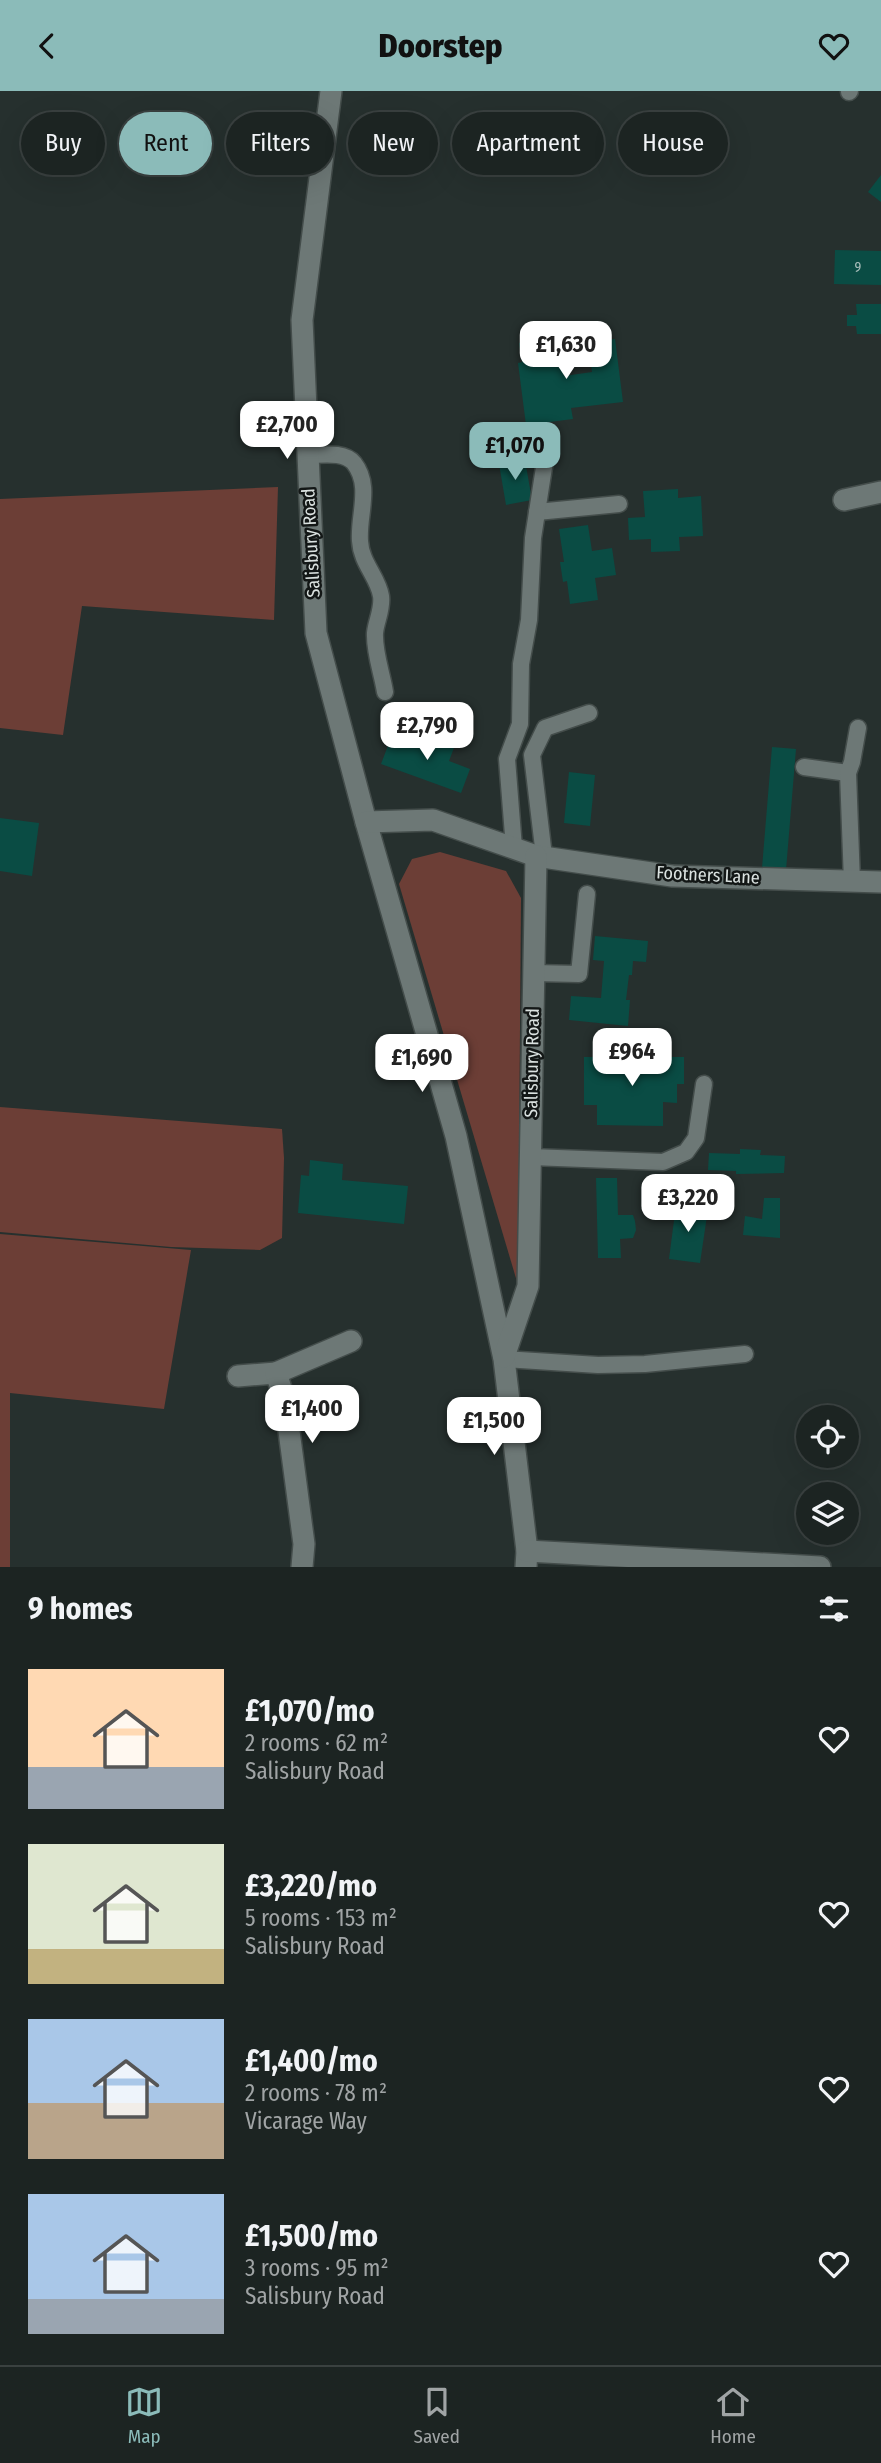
<!DOCTYPE html>
<html lang="en">
<head>
<meta charset="utf-8">
<style>
  :root { --surface:#1c2422; --page:#252c2a; --text:#f1f3f6; --muted:#a0a4a5; --line:#3a4140; --accent:#8bbbb9 }
  body { margin:0; font-family:"Fira Sans Condensed",sans-serif; background:var(--page); color:var(--text); height:100vh; display:flex; flex-direction:column; font-size:26px; white-space:nowrap }
  * { box-sizing:border-box; margin:0 }
  p { font-size:23px; color:var(--muted) }
  .icon { flex:none; width:38px; height:38px; fill:none; stroke:currentColor; stroke-width:2; stroke-linecap:round; stroke-linejoin:round }
  .map { position:relative; height:1476px; overflow:hidden }
  .panel { display:flex; flex-direction:column; background:var(--surface); flex:1 }
  .panel>* { flex:none }
  .top-card { position:absolute; left:21px; top:21px; width:840px; height:63px; display:flex; gap:14px }
  .buttons { position:absolute; left:796px; top:1314px; display:grid; gap:14px }
  .buttons a { display:grid; place-items:center; width:63px; height:63px; border-radius:50%; background:var(--surface); box-shadow:0 7px 28px #0002,0 0 0 2px var(--line); font-size:35px }
  .price { position:absolute; translate:-50% -60px; padding:0 16px; border-radius:14px; background:#fff; color:#222; font-size:23px; line-height:46px; filter:drop-shadow(0 2px 4px #0008) }
  .price::after { content:''; position:absolute; left:50%; top:42px; width:21px; height:16px; margin-left:-10px; background:inherit; clip-path:polygon(0 0,100% 0,50% 100%) }
  .price.active { background:var(--accent); color:#111 }
  ul { padding:0; list-style:none }
  li { display:flex; align-items:center; gap:21px; height:175px; padding:0 28px }
  li span { display:grid; place-items:center; flex:none; width:196px; height:140px; border-radius:0px; color:#555 }
  li>.icon { margin-inline-start:auto }
  span .icon { width:84px; height:84px; fill:#fffc; stroke-width:1 }
  li b { font-size:30px }
  h2 { display:flex; justify-content:space-between; align-items:center; height:84px; padding:0 28px; font-size:30px }
  .tag { padding:0 24px; border-radius:32px; background:var(--surface); box-shadow:0 7px 28px #0002,0 0 0 2px var(--line); font-size:24px; line-height:63px }
  .tag.active { background:var(--accent); color:#111 }
  header { display:flex; justify-content:space-between; align-items:center; height:91px; padding:0 28px; background:var(--accent); color:#111; font-size:32px; font-weight:800 }
  .menu { display:flex; justify-content:space-around; align-items:center; height:98px; border-top:2px solid var(--line); background:var(--surface); font-size:19px; color:var(--muted) }
  .menu a { display:grid; justify-items:center; gap:4px }
  .menu .active { color:var(--accent) }
  .map>svg:first-child { display:block }
  .green { fill:#6c3e36 }
  .building { fill:#0a4c44 }
  .lines { fill:none; stroke-linecap:round; stroke-linejoin:round }
  .lane-casing { stroke:#444d4b; stroke-width:19 }
  .street-casing { stroke:#444d4b; stroke-width:24 }
  .lane { stroke:#6d7876; stroke-width:16 }
  .street { stroke:#6d7876; stroke-width:21 }
  .labels { text-anchor:middle; dominant-baseline:central; stroke-width:5; stroke-linejoin:round; paint-order:stroke }
  .number-label { font-size:14px; fill:#a7bcb9 }
  .street-label { font-size:18px; fill:#dbe2e0; stroke:#131716 }
</style>
</head>
<body>
<header><svg class="icon" aria-label="back" viewBox="0 0 24 24"><path d="M15 5l-7 7 7 7"/></svg>Doorstep<svg class="icon" aria-label="heart" viewBox="0 0 24 24"><path d="M12 20l-8-8c-3-5 5-10 8-4 3-6 11-1 8 4z"/></svg></header>
<div class="map">
<svg width="881" height="1476" viewBox="0 0 881 1476">
  <rect width="100%" height="100%" fill="#26302e"/>
  <!-- green -->
  <g class="green">
    <path d="M 278,396 L 274,529 L 82,515 L 63,644 L 0,637 L 0,408 Z"/>
    <path d="M 440,761 L 506,780 L 521,807 L 518,1194 L 399,793 L 412,768 Z"/>
    <path d="M 0,1016 L 282,1038 L 284,1067 L 282,1147 L 260,1159 L 171,1156 L 0,1141 Z"/>
    <path d="M 0,1143 L 191,1159 L 164,1318 L 10,1302 L 10,1476 L 0,1476 Z"/>
  </g>
  <!-- building -->
  <g class="building">
    <path d="M 881,84 L 881,111 L 868,101 Z"/>
    <path d="M 835,159 L 881,160 L 881,194 L 834,193 Z"/>
    <path d="M 856,213 L 881,213 L 881,243 L 857,243 L 856,235 L 847,235 L 847,224 L 857,224 Z"/>
    <path d="M 558,247 L 564,285 L 592,281 L 588,252 L 615,248 L 623,311 L 571,317 L 573,328 L 526,334 L 518,272 L 522,271 L 519,252 Z"/>
    <path d="M 525,369 L 532,409 L 506,414 L 499,373 Z"/>
    <path d="M 678,398 L 678,407 L 701,405 L 703,445 L 679,446 L 680,460 L 651,461 L 651,448 L 629,449 L 628,427 L 645,426 L 643,400 Z"/>
    <path d="M 588,434 L 592,460 L 612,457 L 616,484 L 595,487 L 598,509 L 570,513 L 567,490 L 563,491 L 560,471 L 564,471 L 559,438 Z"/>
    <path d="M 410,645 L 426,651 L 428,645 L 455,654 L 449,670 L 470,678 L 461,702 L 381,673 L 389,652 L 399,655 L 401,650 L 408,653 Z"/>
    <path d="M 772,656 L 796,658 L 786,779 L 762,777 Z"/>
    <path d="M 569,681 L 595,684 L 590,735 L 564,732 Z"/>
    <path d="M 0,727 L 39,732 L 32,785 L 0,780 Z"/>
    <path d="M 595,845 L 648,850 L 646,871 L 633,870 L 632,884 L 629,884 L 626,909 L 630,909 L 628,935 L 569,929 L 571,905 L 601,907 L 604,870 L 593,869 Z"/>
    <path d="M 584,966 L 684,966 L 684,993 L 677,993 L 677,1012 L 663,1011 L 663,1035 L 597,1034 L 597,1014 L 584,1014 Z"/>
    <path d="M 740,1058 L 761,1059 L 760,1064 L 785,1065 L 784,1082 L 736,1083 L 736,1080 L 708,1079 L 709,1062 L 740,1063 Z"/>
    <path d="M 310,1069 L 343,1073 L 342,1089 L 408,1095 L 404,1133 L 298,1122 L 301,1084 L 309,1085 Z"/>
    <path d="M 596,1087 L 617,1087 L 618,1124 L 633,1124 L 635,1130 L 636,1139 L 633,1147 L 620,1148 L 621,1167 L 598,1167 Z"/>
    <path d="M 764,1107 L 780,1107 L 780,1147 L 743,1144 L 745,1125 L 762,1128 Z"/>
    <path d="M 676,1114 L 708,1118 L 700,1172 L 669,1168 Z"/>
  </g>
  <g class="lines">
    <!-- lane casing -->
    <g class="lane-casing">
      <g id="lane">
        <path d="M 849,1 L 850,0"/>
        <path d="M 308,364 C 322,364 344,360 354,372 C 372,395 358,424 360,450 C 361,472 378,486 381,505 C 383,518 376,530 375,542 C 374,561 382,582 385,601"/>
        <path d="M 537,421 L 619,413"/>
        <path d="M 804,676 L 848,682"/>
        <path d="M 514,757 L 507,668 L 520,633 L 521,573 L 529,529 L 533,447 L 547,357"/>
        <path d="M 544,765 L 532,664 L 545,637 L 589,622"/>
        <path d="M 852,791 L 848,682 L 852,671 L 858,637"/>
        <path d="M 534,882 L 579,883 L 587,803"/>
        <path d="M 531,1066 L 663,1071 L 686,1061 L 696,1047 L 704,993"/>
        <path d="M 504,1268 L 598,1274 L 645,1273 L 745,1263"/>
      </g>
    </g>
    <!-- street casing -->
    <g class="street-casing">
      <g id="street">
        <path d="M 331,0 L 302,229 L 316,542 L 366,731 L 456,1045 L 504,1268 L 527,1460 L 526,1476"/>
        <path d="M 844,409 L 881,401"/>
        <path d="M 366,731 L 433,729 L 536,765 L 672,785 L 881,791"/>
        <path d="M 504,1266 L 528,1195 L 536,765"/>
        <path d="M 238,1285 L 276,1282"/>
        <path d="M 527,1460 L 820,1476"/>
        <path d="M 302,1476 L 304,1453 L 285,1310 L 276,1282 L 351,1250"/>
      </g>
    </g>
    <!-- lane -->
    <use href="#lane" class="lane"/>
    <!-- street -->
    <use href="#street" class="street"/>
  </g>
  <g class="labels">
    <!-- number labels -->
    <g class="number-label">
      <text x="858" y="176">9</text>
    </g>
    <!-- street labels -->
    <g class="street-label">
      <text transform="translate(311 452) rotate(-93)">Salisbury Road</text>
      <text transform="translate(708 784) rotate(3)">Footners Lane</text>
      <text transform="translate(532 972) rotate(-89)">Salisbury Road</text>
    </g>
  </g>
</svg>
<div class="buttons">
<a><svg class="icon" aria-label="locate" viewBox="0 0 24 24"><circle cx="12" cy="12" r="6"/><path d="M12 2v4M12 18v4M2 12h4M18 12h4"/></svg></a>
<a><svg class="icon" aria-label="layers" viewBox="0 0 24 24"><path d="M12 4l9 5-9 5-9-5zM3 14l9 5 9-5"/></svg></a>
</div>
<b class="price" style="left:566px;top:290px">£1,630</b>
<b class="price" style="left:287px;top:370px">£2,700</b>
<b class="price active" style="left:515px;top:391px">£1,070</b>
<b class="price" style="left:427px;top:671px">£2,790</b>
<b class="price" style="left:632px;top:997px">£964</b>
<b class="price" style="left:422px;top:1003px">£1,690</b>
<b class="price" style="left:688px;top:1143px">£3,220</b>
<b class="price" style="left:312px;top:1354px">£1,400</b>
<b class="price" style="left:494px;top:1366px">£1,500</b>
<div class="top-card">
<a class="tag">Buy</a>
<a class="tag active">Rent</a>
<a class="tag">Filters</a>
<a class="tag">New</a>
<a class="tag">Apartment</a>
<a class="tag">House</a>
</div>
</div>
<section class="panel">
<h2>9 homes<svg class="icon" aria-label="filters" viewBox="0 0 24 24"><path d="M4 7h16M4 17h16"/><circle cx="9" cy="7" r="2"/><circle cx="15" cy="17" r="2"/></svg></h2>
<ul>
<li><span style="background:linear-gradient(#ffd9b3 70%,#9aa5b1 0)"><svg class="icon" aria-label="home" viewBox="0 0 24 24"><path d="M3 11l9-7 9 7M6 9v11h12V9"/></svg></span><div><b>£1,070/mo</b><p>2 rooms · 62 m²</p><p>Salisbury Road</p></div><svg class="icon" aria-label="heart" viewBox="0 0 24 24"><path d="M12 20l-8-8c-3-5 5-10 8-4 3-6 11-1 8 4z"/></svg></li>
<li><span style="background:linear-gradient(#dfe7d0 75%,#c2b280 0)"><svg class="icon" aria-label="home" viewBox="0 0 24 24"><path d="M3 11l9-7 9 7M6 9v11h12V9"/></svg></span><div><b>£3,220/mo</b><p>5 rooms · 153 m²</p><p>Salisbury Road</p></div><svg class="icon" aria-label="heart" viewBox="0 0 24 24"><path d="M12 20l-8-8c-3-5 5-10 8-4 3-6 11-1 8 4z"/></svg></li>
<li><span style="background:linear-gradient(#a9c7e8 60%,#b9a48a 0)"><svg class="icon" aria-label="home" viewBox="0 0 24 24"><path d="M3 11l9-7 9 7M6 9v11h12V9"/></svg></span><div><b>£1,400/mo</b><p>2 rooms · 78 m²</p><p>Vicarage Way</p></div><svg class="icon" aria-label="heart" viewBox="0 0 24 24"><path d="M12 20l-8-8c-3-5 5-10 8-4 3-6 11-1 8 4z"/></svg></li>
<li><span style="background:linear-gradient(#a9c7e8 75%,#9aa5b1 0)"><svg class="icon" aria-label="home" viewBox="0 0 24 24"><path d="M3 11l9-7 9 7M6 9v11h12V9"/></svg></span><div><b>£1,500/mo</b><p>3 rooms · 95 m²</p><p>Salisbury Road</p></div><svg class="icon" aria-label="heart" viewBox="0 0 24 24"><path d="M12 20l-8-8c-3-5 5-10 8-4 3-6 11-1 8 4z"/></svg></li>
</ul>
</section>
<nav class="menu">
<a class="active"><svg class="icon" aria-label="map" viewBox="0 0 24 24"><path d="M3 6l6-2 6 2 6-2v14l-6 2-6-2-6 2zM9 4v14M15 6v14"/></svg>Map</a>
<a><svg class="icon" aria-label="saved" viewBox="0 0 24 24"><path d="M7 4h10v16l-5-4-5 4z"/></svg>Saved</a>
<a><svg class="icon" aria-label="home" viewBox="0 0 24 24"><path d="M3 11l9-7 9 7M6 9v11h12V9"/></svg>Home</a>
</nav>
</body>
</html>
